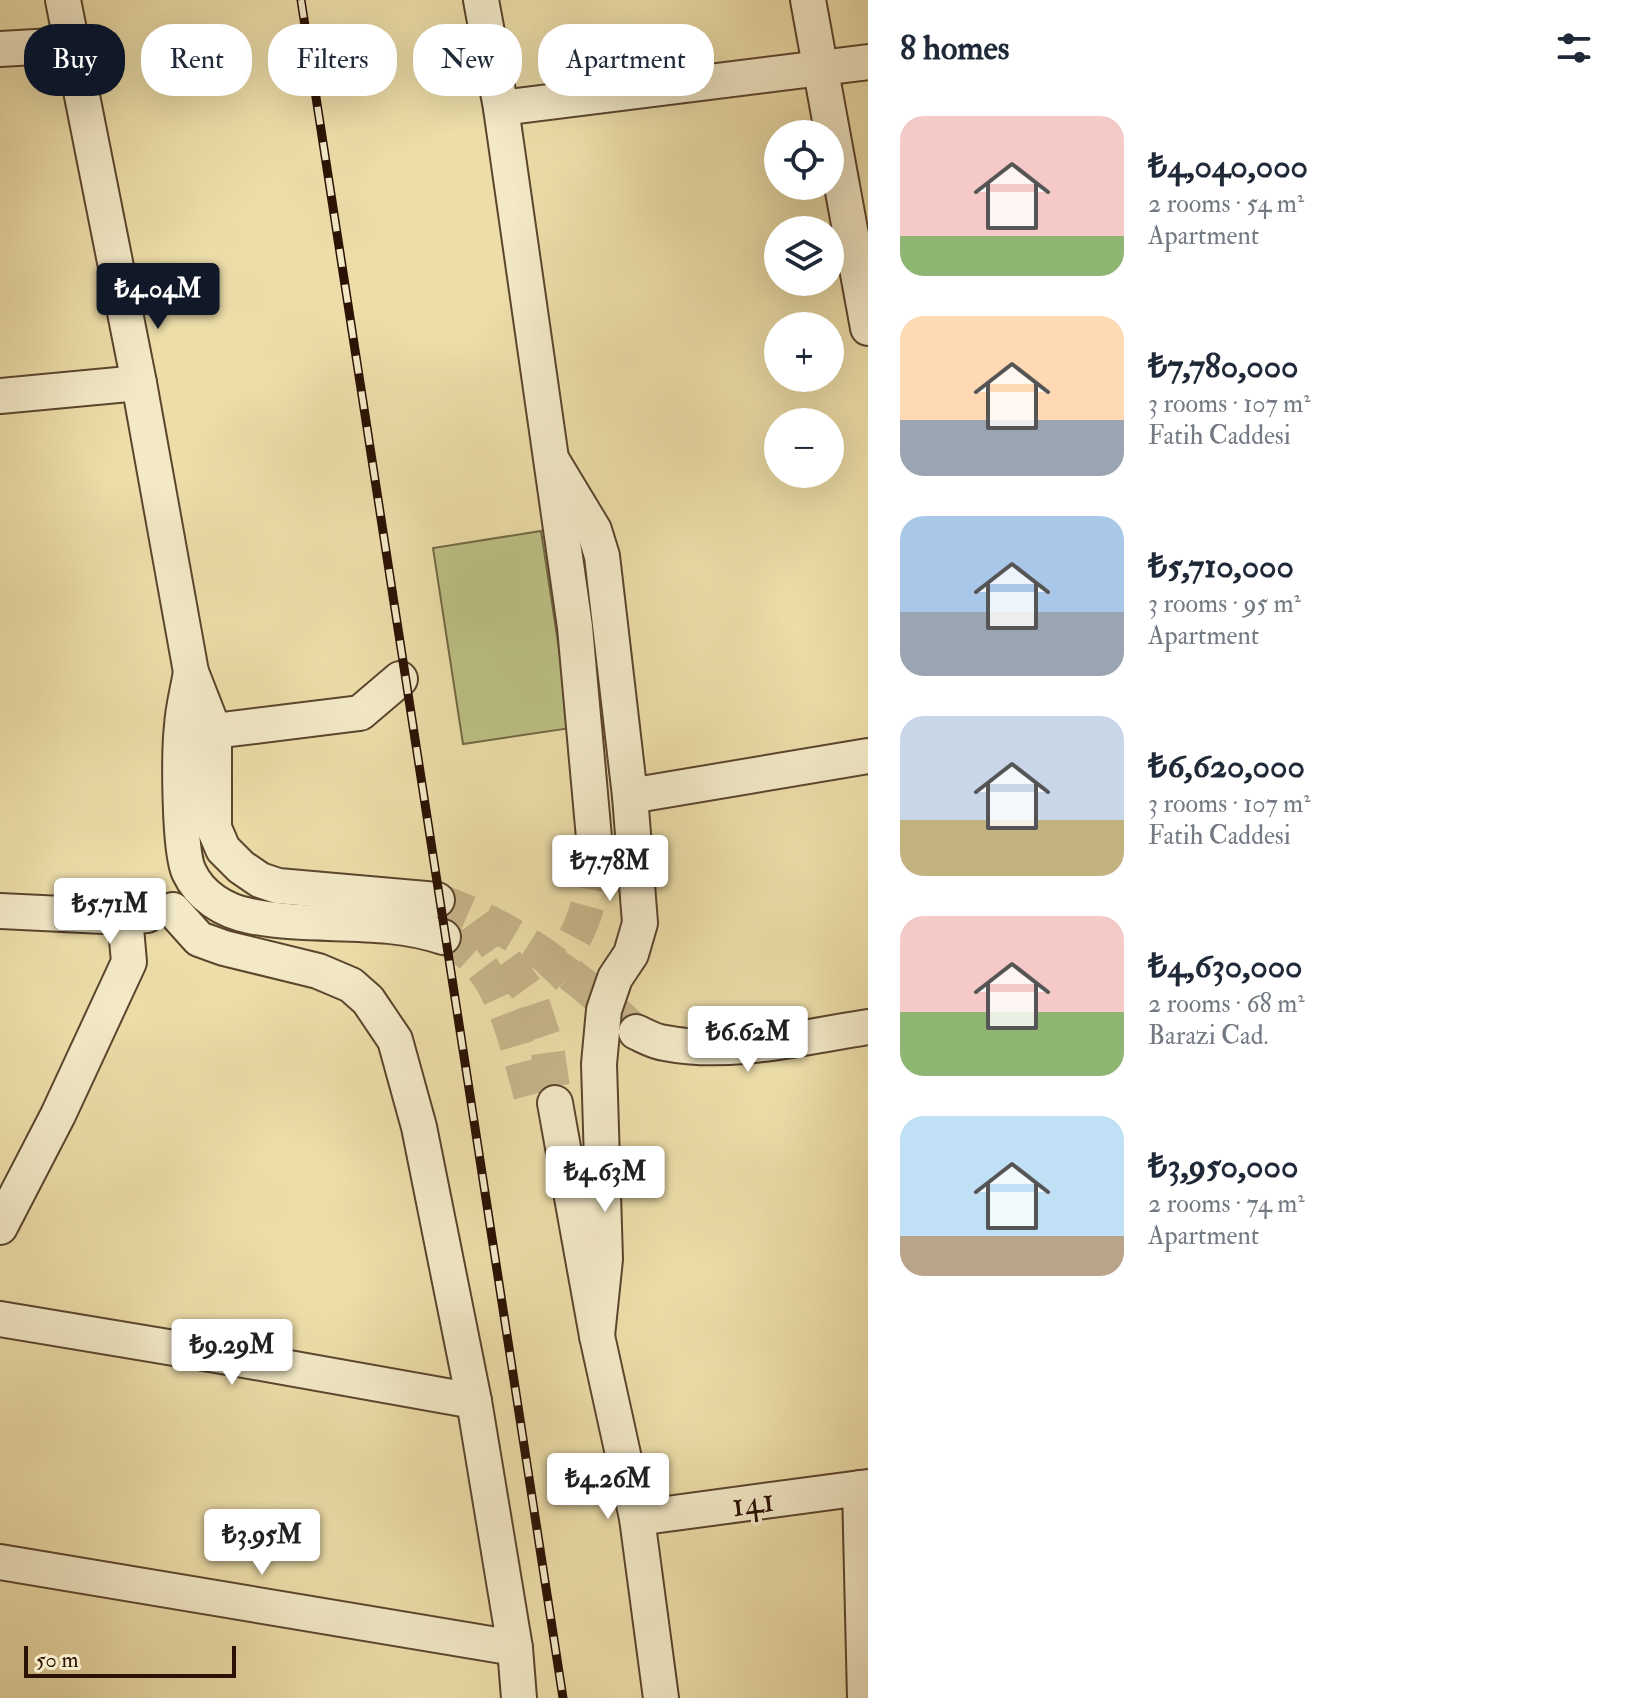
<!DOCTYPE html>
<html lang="en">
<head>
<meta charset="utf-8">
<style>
  :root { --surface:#fff; --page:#f6f6f7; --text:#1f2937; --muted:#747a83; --accent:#111827 }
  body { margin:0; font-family:"IM FELL Double Pica",serif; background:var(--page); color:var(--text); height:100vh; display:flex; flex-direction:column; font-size:30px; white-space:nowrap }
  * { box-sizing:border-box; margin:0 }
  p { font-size:26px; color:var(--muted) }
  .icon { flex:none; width:44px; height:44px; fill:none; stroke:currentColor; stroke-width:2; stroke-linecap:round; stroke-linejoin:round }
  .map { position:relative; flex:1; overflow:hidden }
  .sheet { display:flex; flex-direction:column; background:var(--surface); width:760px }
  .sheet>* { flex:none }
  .guide { position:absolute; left:24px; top:24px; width:724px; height:72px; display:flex; gap:16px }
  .tools { position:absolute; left:764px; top:120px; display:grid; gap:16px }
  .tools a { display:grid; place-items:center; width:80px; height:80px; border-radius:50%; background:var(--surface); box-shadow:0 8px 32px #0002; font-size:40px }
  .scale { position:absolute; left:24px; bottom:20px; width:212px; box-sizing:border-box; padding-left:8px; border:4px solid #2b1204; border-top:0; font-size:22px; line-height:28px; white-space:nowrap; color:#2b1204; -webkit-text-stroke:6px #f3e9c7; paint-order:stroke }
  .price { position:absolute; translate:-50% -68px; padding:0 18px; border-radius:8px; background:#fff; color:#222; font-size:26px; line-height:52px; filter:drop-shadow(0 2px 4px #0008) }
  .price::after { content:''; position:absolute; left:50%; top:48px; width:24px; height:18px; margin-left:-12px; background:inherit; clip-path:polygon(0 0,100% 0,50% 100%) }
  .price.on { background:var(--accent); color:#fff }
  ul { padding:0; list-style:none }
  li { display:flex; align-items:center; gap:24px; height:200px; padding:0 32px }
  li span { display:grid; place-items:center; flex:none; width:224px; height:160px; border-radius:24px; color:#555 }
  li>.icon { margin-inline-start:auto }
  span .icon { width:96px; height:96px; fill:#fffc; stroke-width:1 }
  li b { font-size:34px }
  h2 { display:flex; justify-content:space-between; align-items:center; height:96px; padding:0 32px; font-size:34px }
  .chip { padding:0 28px; border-radius:32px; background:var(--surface); box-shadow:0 8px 32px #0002; font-size:28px; line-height:72px }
  .chip.on { background:var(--accent); color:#fff }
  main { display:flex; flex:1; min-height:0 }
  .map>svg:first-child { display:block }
  .garden { fill:#bbc085; stroke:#736944; stroke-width:2 }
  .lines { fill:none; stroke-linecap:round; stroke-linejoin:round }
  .minor-tunnel { stroke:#c5b488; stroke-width:34; stroke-dasharray:34 17; stroke-linecap:butt }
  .minor-casing { stroke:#5b452d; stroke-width:38 }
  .minor { stroke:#f3e9c7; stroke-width:34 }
  .rail-casing { stroke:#2b1204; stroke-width:9 }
  .rail { stroke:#f3e9c7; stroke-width:6; stroke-dasharray:18; stroke-linecap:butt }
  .labels { text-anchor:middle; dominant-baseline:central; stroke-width:8; stroke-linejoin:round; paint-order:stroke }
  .street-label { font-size:34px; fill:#2b1204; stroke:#f3e9c7 }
</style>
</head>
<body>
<main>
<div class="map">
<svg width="868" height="1698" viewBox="0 0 868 1698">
  <rect width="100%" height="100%" fill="#ecdda9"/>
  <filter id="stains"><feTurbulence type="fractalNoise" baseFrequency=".0025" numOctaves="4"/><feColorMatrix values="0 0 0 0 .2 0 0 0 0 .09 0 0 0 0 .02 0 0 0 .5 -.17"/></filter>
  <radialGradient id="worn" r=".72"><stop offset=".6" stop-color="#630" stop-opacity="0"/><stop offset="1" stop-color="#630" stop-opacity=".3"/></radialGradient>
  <!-- garden -->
  <path class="garden" d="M 541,531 L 571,728 L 463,744 L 433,548 Z"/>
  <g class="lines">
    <!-- minor-tunnel -->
    <g class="minor-tunnel">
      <path d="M 437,900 C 515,927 577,975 636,1032"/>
      <path d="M 476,920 L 529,993 L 547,1046 L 555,1103"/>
      <path d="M 443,937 C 452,943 462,948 469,954 C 506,985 519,1056 532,1101"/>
      <path d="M 544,978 C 581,940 589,911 596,860"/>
    </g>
    <!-- minor casing -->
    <g class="minor-casing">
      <g id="minor">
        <path d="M 63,0 L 139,383 L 191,672 L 214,731 L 214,828 L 223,849 L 241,867 L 260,880 L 278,886 L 437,900"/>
        <path d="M 481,0 L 501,108 L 575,627 L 596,860"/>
        <path d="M 808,0 L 868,328"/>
        <path d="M 0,49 L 70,45"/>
        <path d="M 501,108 L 868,62"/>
        <path d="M 0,396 L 139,383"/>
        <path d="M 553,462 L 594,530 L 602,556 L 630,796 L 640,923 L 631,954 L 615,978 L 604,1010 L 599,1064 L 605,1259 L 597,1336"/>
        <path d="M 191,672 C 188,690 183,708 182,726 C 179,751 179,852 189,872 C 200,896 224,911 250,916 C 314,929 381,916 443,937"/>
        <path d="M 214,731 L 360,713 L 400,679"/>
        <path d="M 630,796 L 868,756"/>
        <path d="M 173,910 L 199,939 L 224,948 L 318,971 L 351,985 L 368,1000 L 395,1040 L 419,1127 L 474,1401 L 515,1648 L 519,1698"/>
        <path d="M 0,911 L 125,917 L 147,915"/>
        <path d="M 636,1032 C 645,1036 655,1042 665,1043 C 731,1056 803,1037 868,1027"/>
        <path d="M 555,1103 L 597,1336 L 637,1518 L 661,1698"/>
        <path d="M 0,1227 L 58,1115 L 129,962 L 125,917"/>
        <path d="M 0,1319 L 216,1355 L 474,1401"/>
        <path d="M 860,1488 L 865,1698"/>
        <path d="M 637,1518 L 868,1487"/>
        <path d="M 0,1562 L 515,1648"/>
      </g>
    </g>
    <!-- minor -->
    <use href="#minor" class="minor"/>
    <!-- rail casing -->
    <g class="rail-casing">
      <path id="rail" d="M 301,0 L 563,1698"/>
    </g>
    <!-- rail -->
    <use href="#rail" class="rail"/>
  </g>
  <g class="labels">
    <!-- street labels -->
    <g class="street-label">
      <text transform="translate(753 1503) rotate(-8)">141</text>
    </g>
  </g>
  <rect width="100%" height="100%" filter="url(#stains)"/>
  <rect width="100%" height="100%" fill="url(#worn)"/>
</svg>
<div class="tools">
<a><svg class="icon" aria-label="locate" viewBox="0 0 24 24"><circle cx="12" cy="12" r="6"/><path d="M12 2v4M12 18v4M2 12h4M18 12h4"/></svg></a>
<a><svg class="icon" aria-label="layers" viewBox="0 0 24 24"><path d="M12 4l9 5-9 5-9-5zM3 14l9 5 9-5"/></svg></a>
<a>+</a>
<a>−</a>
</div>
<div class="scale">50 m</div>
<b class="price on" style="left:158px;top:331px">₺4.04M</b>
<b class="price" style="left:610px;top:903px">₺7.78M</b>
<b class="price" style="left:110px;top:946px">₺5.71M</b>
<b class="price" style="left:748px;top:1074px">₺6.62M</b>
<b class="price" style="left:605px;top:1214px">₺4.63M</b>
<b class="price" style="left:232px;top:1387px">₺9.29M</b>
<b class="price" style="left:608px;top:1521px">₺4.26M</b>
<b class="price" style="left:262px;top:1577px">₺3.95M</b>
<div class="guide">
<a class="chip on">Buy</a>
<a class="chip">Rent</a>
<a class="chip">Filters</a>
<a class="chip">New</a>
<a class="chip">Apartment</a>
</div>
</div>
<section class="sheet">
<h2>8 homes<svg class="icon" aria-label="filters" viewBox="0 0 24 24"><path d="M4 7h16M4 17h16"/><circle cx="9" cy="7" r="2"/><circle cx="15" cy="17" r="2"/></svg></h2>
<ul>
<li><span style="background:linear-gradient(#f6c9c9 75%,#8fb573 0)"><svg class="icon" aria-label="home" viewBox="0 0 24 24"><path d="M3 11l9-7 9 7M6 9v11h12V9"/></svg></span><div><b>₺4,040,000</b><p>2 rooms · 54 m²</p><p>Apartment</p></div></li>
<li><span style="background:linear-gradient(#ffd9b3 65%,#9aa5b1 0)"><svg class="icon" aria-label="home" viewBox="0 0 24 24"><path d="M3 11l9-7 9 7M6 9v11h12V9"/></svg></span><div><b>₺7,780,000</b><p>3 rooms · 107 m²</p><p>Fatih Caddesi</p></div></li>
<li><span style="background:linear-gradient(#a9c7e8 60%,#9aa5b1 0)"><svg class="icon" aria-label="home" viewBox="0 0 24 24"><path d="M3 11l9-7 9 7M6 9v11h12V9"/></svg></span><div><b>₺5,710,000</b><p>3 rooms · 95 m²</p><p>Apartment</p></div></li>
<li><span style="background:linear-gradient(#c9d6e8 65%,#c2b280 0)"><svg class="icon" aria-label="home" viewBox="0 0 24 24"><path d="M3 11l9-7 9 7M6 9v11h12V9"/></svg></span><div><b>₺6,620,000</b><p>3 rooms · 107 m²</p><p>Fatih Caddesi</p></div></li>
<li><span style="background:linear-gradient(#f6c9c9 60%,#8fb573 0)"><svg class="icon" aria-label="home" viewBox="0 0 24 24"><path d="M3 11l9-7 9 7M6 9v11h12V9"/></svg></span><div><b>₺4,630,000</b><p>2 rooms · 68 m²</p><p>Barazi Cad.</p></div></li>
<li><span style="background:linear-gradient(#bfe0f5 75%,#b9a48a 0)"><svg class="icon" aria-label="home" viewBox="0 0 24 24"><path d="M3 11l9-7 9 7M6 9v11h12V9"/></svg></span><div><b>₺3,950,000</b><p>2 rooms · 74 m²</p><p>Apartment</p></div></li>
</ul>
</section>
</main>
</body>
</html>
